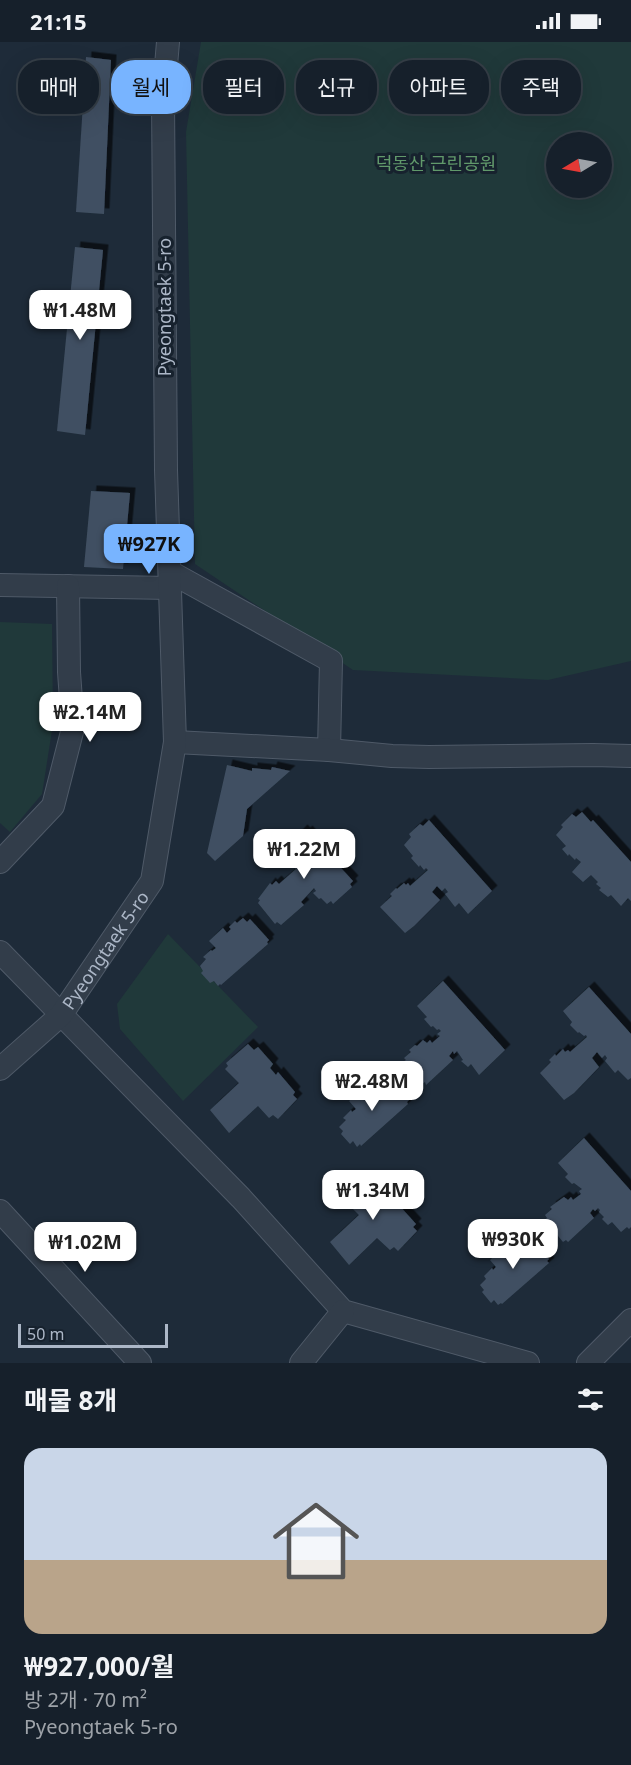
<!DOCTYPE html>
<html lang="ko">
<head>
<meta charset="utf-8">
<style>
  :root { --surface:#16202b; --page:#1f2833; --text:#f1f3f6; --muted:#9ea3a9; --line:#353e47; --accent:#78b4ff }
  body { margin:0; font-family:"Noto Sans","Noto Sans KR",sans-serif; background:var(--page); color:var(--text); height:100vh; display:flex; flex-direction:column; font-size:22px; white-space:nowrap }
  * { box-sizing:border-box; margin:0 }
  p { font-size:20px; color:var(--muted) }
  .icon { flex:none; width:33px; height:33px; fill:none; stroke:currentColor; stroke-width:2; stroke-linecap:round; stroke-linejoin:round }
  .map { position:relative; height:1321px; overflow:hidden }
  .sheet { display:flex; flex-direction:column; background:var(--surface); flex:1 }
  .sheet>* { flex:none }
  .hud { position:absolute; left:18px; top:18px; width:596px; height:54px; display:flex; gap:12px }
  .needle { width:39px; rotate:260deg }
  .fabs { position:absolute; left:546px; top:90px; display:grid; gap:12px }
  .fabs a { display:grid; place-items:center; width:66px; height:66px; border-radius:50%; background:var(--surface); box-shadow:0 6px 24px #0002,0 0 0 2px var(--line); font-size:30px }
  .scale { position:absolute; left:18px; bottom:15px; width:150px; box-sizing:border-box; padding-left:6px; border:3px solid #acb7c7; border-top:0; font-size:16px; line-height:21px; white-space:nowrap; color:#acb7c7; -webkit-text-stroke:4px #17222e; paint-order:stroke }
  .price { position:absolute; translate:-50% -51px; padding:0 14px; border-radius:12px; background:#fff; color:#222; font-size:20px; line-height:39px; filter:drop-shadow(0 2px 3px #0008) }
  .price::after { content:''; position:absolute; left:50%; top:36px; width:18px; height:14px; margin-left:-9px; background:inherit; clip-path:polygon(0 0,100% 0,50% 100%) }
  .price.active { background:var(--accent); color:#111 }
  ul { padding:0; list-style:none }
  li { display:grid; align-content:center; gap:12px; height:318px; padding:0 24px }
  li+li { border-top:2px solid var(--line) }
  li span { display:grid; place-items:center; height:186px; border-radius:18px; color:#555 }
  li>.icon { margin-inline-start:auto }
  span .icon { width:108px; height:108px; fill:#fffc; stroke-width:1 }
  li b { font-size:26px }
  h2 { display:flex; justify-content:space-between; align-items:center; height:72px; padding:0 24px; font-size:26px }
  .tag { padding:0 21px; border-radius:24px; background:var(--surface); box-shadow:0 6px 24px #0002,0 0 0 2px var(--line); font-size:21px; line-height:54px }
  .tag.active { background:var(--accent); color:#111 }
  .status { display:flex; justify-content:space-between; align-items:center; height:42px; padding:0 30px; background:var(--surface); direction:ltr }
  .status svg { height:16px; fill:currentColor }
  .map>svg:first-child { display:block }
  .green { fill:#20393a; fill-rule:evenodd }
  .building { fill:#405062; filter:url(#shadow) }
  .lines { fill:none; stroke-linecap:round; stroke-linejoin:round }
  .minor-casing { stroke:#4f5a68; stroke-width:24 }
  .minor { stroke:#323d4a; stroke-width:22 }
  .labels { text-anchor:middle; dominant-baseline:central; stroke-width:6; stroke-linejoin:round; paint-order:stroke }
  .park-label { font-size:18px; fill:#61996b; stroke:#17222e }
  .street-label { font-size:18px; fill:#acb7c7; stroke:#17222e }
</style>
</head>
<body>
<div class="status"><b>21:15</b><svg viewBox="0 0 49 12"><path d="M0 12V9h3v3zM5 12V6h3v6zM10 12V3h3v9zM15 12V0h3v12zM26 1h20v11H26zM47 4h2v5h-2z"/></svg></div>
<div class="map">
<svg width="631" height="1321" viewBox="0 0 631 1321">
  <defs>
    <filter id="shadow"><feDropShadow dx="5.5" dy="-5.5" stdDeviation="0" flood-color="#0009"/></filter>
  </defs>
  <rect width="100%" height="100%" fill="#1e2b39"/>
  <!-- green -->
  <g class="green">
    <path d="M 201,0 L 631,0 L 631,619 L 548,638 L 353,628 L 195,522 L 186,90 ZM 556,100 L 602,100 L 602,146 L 556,146 Z"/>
    <path d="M 0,580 L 52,582 L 53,682 L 42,752 L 10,790 L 0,781 Z"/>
    <path d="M 168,892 L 258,985 L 183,1059 L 120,987 L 117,962 Z"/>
  </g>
  <!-- building -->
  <g class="building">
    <path d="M 86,15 L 111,18 L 104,172 L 76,170 Z"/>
    <path d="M 75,205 L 103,208 L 85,393 L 57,389 Z"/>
    <path d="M 91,449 L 130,451 L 123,527 L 84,525 Z"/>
    <path d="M 227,723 L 252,729 L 252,726 L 271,728 L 272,725 L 290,729 L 247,767 L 243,794 L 215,819 L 207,811 Z"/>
    <path d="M 582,770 L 591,780 L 593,778 L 631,820 L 631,859 L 628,856 L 621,864 L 611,853 L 608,855 L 599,848 L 601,846 L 596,842 L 598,840 L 591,833 L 583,840 L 572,830 L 581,820 L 576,816 L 575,818 L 569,812 L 568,814 L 562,807 L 566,804 L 556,793 L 563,785 L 561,783 L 572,772 L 576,775 Z"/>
    <path d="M 429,778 L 492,849 L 468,872 L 459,861 L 455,865 L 445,852 L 448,850 L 445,846 L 442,849 L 437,844 L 432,850 L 440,858 L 414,884 L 405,891 L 380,865 L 392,854 L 390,852 L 396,846 L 397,847 L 404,841 L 406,843 L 408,841 L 410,844 L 428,828 L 426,826 L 424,828 L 420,823 L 419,825 L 411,816 L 413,814 L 404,803 L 411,795 L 409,792 L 420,782 L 423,784 Z"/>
    <path d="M 302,788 L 305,791 L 307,789 L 353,839 L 350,842 L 352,845 L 333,862 L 331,859 L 327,862 L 321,856 L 319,857 L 313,851 L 316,849 L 314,846 L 301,860 L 304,863 L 281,883 L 277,880 L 275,882 L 258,861 L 260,858 L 258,857 L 270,841 L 272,843 L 276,839 L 279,842 L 296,827 L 293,824 L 291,826 L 286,821 L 288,819 L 282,812 L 285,809 L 283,807 Z"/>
    <path d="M 243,876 L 247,880 L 250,877 L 269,898 L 267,900 L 268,902 L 221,943 L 220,942 L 218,944 L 214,939 L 210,941 L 201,931 L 203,929 L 200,924 L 206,917 L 203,915 L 211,908 L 212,909 L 216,906 L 209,899 L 223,886 L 227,891 L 231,887 L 229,885 L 235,879 L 237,881 Z"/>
    <path d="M 443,939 L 505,1008 L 479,1033 L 471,1022 L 468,1025 L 461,1019 L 463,1018 L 457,1009 L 454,1012 L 453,1009 L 449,1014 L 453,1018 L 426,1043 L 425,1040 L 422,1042 L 403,1020 L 406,1018 L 404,1016 L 411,1010 L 409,1008 L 415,1003 L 417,1004 L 423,998 L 427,1001 L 430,998 L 432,1001 L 440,994 L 437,992 L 441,989 L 439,987 L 437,988 L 433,984 L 431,985 L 424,977 L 427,975 L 417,964 Z"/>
    <path d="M 589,945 L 631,992 L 631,1036 L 628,1038 L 618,1028 L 615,1031 L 605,1019 L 607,1016 L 605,1013 L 602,1016 L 597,1010 L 592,1016 L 599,1025 L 574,1051 L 564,1058 L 540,1031 L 551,1020 L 549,1018 L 555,1012 L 556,1014 L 563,1007 L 565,1010 L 568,1008 L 570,1010 L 587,995 L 586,993 L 584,994 L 579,990 L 578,991 L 570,983 L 572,980 L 563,969 Z"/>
    <path d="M 248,1002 L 254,1008 L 258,1005 L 273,1022 L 270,1026 L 276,1033 L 278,1030 L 295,1050 L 293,1053 L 297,1057 L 278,1077 L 273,1073 L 269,1076 L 258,1064 L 229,1091 L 210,1068 L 239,1041 L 225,1027 L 228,1024 L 226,1021 Z"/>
    <path d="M 383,1037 L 387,1041 L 390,1038 L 409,1058 L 407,1060 L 408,1062 L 361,1104 L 360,1102 L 357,1105 L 353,1099 L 350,1102 L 341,1092 L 343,1089 L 339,1085 L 346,1078 L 343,1076 L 351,1068 L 352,1070 L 356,1067 L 349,1059 L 363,1047 L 367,1051 L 371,1048 L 369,1046 L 375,1040 L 377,1042 Z"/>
    <path d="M 584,1096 L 631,1149 L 631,1185 L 629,1187 L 627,1185 L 621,1190 L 612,1180 L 608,1183 L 602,1177 L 604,1175 L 599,1170 L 600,1168 L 598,1166 L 595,1169 L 593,1167 L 590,1171 L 594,1176 L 568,1200 L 566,1198 L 563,1200 L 545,1178 L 547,1176 L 545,1173 L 552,1167 L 550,1165 L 564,1155 L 568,1158 L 571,1155 L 573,1158 L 581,1152 L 579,1149 L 582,1147 L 574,1141 L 572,1142 L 565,1135 L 568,1132 L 558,1121 Z"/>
    <path d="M 368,1134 L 374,1140 L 378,1137 L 394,1154 L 390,1158 L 396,1165 L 398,1162 L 416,1182 L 413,1185 L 417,1189 L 398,1209 L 394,1205 L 390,1208 L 377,1196 L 349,1223 L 330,1200 L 359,1173 L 345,1159 L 348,1156 L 346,1153 Z"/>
    <path d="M 524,1195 L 527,1199 L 531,1197 L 549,1217 L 547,1219 L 549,1221 L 502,1262 L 501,1261 L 498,1263 L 494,1258 L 491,1261 L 482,1250 L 484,1248 L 480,1243 L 486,1237 L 484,1234 L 492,1226 L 493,1228 L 496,1225 L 490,1218 L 504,1205 L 508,1210 L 512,1206 L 510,1204 L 516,1198 L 518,1200 Z"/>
  </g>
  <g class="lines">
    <!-- minor casing -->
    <g class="minor-casing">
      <g id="minor">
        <path d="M 170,530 L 331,619 L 329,708"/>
        <path d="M 0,543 L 170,546"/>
        <path d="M 175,700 L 329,708 L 392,714 L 429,715 L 593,713 L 631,714"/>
        <path d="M 0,820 L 53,764 L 73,686 L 69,630 L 68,544"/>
        <path d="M 0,910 L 241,1156 L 343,1269 L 528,1321"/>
        <path id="s1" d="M 0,1027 L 61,973 L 152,839 L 175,700 L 166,428 L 163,59 L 168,0"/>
        <path d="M 0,1169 L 140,1321"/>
        <path d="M 301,1321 L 343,1269"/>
        <path d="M 588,1321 L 631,1278"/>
      </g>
    </g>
    <!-- minor -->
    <use href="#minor" class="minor"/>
  </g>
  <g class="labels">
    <!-- park labels -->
    <g class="park-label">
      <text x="436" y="121">덕동산 근린공원</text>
    </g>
    <!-- street labels -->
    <g class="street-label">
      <text transform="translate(164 265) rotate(-90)">Pyeongtaek 5-ro</text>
      <text stroke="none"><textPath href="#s1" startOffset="160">Pyeongtaek 5-ro</textPath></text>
    </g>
  </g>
</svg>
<div class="fabs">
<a><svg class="needle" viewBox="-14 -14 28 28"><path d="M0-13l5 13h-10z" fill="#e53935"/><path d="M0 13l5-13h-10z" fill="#9ea3a9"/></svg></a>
</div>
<div class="scale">50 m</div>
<b class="price" style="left:80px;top:299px">₩1.48M</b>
<b class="price active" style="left:149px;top:533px">₩927K</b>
<b class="price" style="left:90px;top:701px">₩2.14M</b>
<b class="price" style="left:304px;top:838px">₩1.22M</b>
<b class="price" style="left:372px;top:1070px">₩2.48M</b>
<b class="price" style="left:373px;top:1179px">₩1.34M</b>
<b class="price" style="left:513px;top:1228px">₩930K</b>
<b class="price" style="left:85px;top:1231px">₩1.02M</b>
<div class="hud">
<a class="tag">매매</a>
<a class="tag active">월세</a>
<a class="tag">필터</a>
<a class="tag">신규</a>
<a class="tag">아파트</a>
<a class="tag">주택</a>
</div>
</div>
<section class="sheet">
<h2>매물 8개<svg class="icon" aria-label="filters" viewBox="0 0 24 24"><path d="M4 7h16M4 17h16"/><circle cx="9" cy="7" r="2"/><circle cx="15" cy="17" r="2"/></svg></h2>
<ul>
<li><span style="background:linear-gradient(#c9d6e8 60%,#b9a48a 0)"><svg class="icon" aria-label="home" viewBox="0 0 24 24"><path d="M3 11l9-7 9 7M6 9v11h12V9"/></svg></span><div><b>₩927,000/월</b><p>방 2개 · 70 m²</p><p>Pyeongtaek 5-ro</p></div></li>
</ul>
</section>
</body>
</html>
